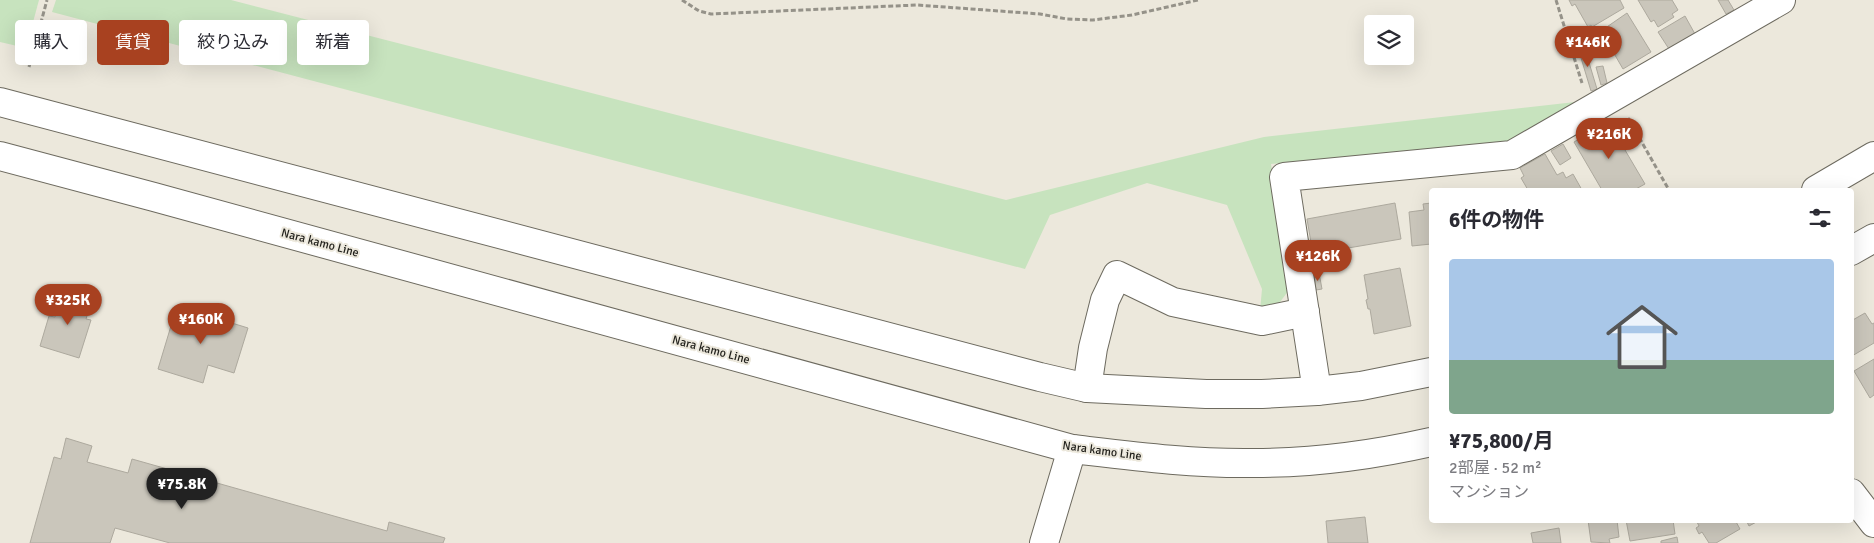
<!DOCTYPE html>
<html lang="ja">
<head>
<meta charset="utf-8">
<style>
  :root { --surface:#fff; --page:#f2f2f3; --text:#2b2b33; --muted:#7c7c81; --line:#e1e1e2; --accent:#a84120 }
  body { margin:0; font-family:Signika,"Noto Sans JP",sans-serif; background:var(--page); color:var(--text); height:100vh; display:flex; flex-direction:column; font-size:19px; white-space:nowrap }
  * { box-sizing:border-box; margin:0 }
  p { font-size:16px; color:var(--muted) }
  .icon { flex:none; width:28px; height:28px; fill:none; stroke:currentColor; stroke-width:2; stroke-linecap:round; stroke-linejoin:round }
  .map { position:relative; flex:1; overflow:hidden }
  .side { position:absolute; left:1429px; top:188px; width:425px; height:335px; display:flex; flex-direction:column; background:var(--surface); border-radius:5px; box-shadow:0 5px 20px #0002 }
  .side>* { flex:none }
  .guide { position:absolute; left:15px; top:20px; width:475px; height:45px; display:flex; gap:10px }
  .fabs { position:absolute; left:1364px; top:15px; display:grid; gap:10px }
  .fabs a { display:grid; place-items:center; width:50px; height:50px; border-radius:5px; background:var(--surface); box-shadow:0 5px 20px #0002; font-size:25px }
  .price { position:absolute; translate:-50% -42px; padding:0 11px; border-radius:18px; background:var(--accent); color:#fff; font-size:16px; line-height:32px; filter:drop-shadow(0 1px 2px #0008) }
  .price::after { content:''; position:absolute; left:50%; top:30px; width:15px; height:11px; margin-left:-8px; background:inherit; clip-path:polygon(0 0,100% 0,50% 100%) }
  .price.current { background:#222; color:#fff }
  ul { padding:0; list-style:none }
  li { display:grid; align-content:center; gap:10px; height:265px; padding:0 20px }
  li+li { border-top:1px solid var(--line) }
  li span { display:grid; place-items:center; height:155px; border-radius:5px; color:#555 }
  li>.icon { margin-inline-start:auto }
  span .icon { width:90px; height:90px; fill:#fffc; stroke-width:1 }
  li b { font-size:21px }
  h2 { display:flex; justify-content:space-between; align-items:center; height:60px; padding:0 20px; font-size:21px }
  .chip { padding:0 18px; border-radius:5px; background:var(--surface); box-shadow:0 5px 20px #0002; font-size:18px; line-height:45px }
  .chip.current { background:var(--accent); color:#fff }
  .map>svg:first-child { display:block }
  .green { fill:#c7e3be }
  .building { fill:#cac6bb; stroke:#ada99e }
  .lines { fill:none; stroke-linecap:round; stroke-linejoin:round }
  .street-casing { stroke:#6d6a5f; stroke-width:30 }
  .secondary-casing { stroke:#6d6a5f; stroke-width:30 }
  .primary-casing { stroke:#6d6a5f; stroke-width:30 }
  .path { stroke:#959289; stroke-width:3; stroke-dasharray:5 2.5; stroke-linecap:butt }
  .street { stroke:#fff; stroke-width:28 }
  .secondary { stroke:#fff; stroke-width:28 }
  .primary { stroke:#fff; stroke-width:28 }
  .labels { text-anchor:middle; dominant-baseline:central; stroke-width:4; stroke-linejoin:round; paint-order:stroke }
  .street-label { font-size:12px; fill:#22211c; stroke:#ece8dc }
</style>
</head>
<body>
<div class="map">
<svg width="1874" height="543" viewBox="0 0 1874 543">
  <rect width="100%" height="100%" fill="#ece8dc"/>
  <!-- green -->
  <g class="green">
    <path d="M 0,0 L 39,0 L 26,48 L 0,42 Z"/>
    <path d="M 56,0 L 231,0 L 1006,200 L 1264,137 L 1584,101 L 1521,138 L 1504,143 L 1271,164 L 1289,290 L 1277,306 L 1260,311 L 1262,289 L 1227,205 L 1147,183 L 1050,215 L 1025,269 L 52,12 Z"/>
  </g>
  <!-- building -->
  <g class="building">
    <path d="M 1569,0 L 1620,0 L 1624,8 L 1592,27 L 1591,25 L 1588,27 L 1575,4 L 1572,6 Z"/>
    <path d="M 1638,0 L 1672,0 L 1678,10 L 1672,14 L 1674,17 L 1658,27 L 1654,20 L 1651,22 Z"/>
    <path d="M 1718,0 L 1728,0 L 1734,10 L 1726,14 Z"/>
    <path d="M 1627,13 L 1651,52 L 1623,69 L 1601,31 Z"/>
    <path d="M 1685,16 L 1695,34 L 1669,49 L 1658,32 Z"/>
    <path d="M 1584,46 L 1597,89 L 1591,91 L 1578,48 Z"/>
    <path d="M 1603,66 L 1607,83 L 1601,85 L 1596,67 Z"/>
    <path d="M 1608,122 L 1613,131 L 1617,128 L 1628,148 L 1625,150 L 1645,184 L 1634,190 L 1602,190 L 1574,142 Z"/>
    <path d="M 1563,144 L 1571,158 L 1560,165 L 1551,151 Z"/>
    <path d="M 1545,154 L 1557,175 L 1563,172 L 1566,178 L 1573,174 L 1582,190 L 1528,190 L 1521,178 L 1524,176 L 1520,168 Z"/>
    <path d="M 1395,203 L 1401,239 L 1313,254 L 1307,219 Z"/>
    <path d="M 1431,203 L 1431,244 L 1412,246 L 1409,212 L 1424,210 L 1423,204 Z"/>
    <path d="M 1400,268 L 1411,326 L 1374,334 L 1370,309 L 1368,309 L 1366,300 L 1368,299 L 1364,275 Z"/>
    <path d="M 1314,273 L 1319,273 L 1322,289 L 1316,290 Z"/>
    <path d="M 63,291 L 92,300 L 86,319 L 91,320 L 79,358 L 40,346 L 49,316 L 55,317 Z"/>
    <path d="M 177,306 L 248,328 L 234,373 L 208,365 L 203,383 L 158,369 Z"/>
    <path d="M 1865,313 L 1872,324 L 1874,323 L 1874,343 L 1852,356 L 1851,321 Z"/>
    <path d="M 1874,359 L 1874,395 L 1870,398 L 1854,371 Z"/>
    <path d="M 66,438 L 92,446 L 87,462 L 128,473 L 132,459 L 387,531 L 389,522 L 445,538 L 443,543 L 170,543 L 115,528 L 110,543 L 30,543 L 54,457 L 61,459 Z"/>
    <path d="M 1365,517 L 1368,543 L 1328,543 L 1326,521 Z"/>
    <path d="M 1588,520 L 1617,520 L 1619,537 L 1609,539 L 1610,543 L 1591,542 Z"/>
    <path d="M 1626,520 L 1673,520 L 1675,534 L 1630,541 Z"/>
    <path d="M 1700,520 L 1735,520 L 1740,529 L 1716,543 L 1709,543 L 1702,532 L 1699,534 L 1696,528 L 1699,526 L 1697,522 Z"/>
    <path d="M 1746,520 L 1760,520 L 1749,526 Z"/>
    <path d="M 1559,528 L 1561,543 L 1533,543 L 1531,533 Z"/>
    <path d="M 1677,537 L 1678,543 L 1661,543 L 1661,541 Z"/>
  </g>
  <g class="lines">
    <!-- street casing -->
    <g class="street-casing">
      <g id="street">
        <path d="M 1087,388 L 1093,348 L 1105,300 L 1117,275 L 1173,302 L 1262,321 L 1305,312"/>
        <path d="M 1317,391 L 1284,177 L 1512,155 L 1781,0"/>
      </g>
    </g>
    <!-- secondary casing -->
    <g class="secondary-casing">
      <path id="secondary" d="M 1044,543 L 1072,449"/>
    </g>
    <!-- primary casing -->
    <g class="primary-casing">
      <g id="primary">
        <path d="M 0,102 L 1040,377 L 1087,388 L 1206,394 L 1262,394 L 1317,391 L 1361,386 L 1431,372"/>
        <path d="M 0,156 L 154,197 L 1072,449 C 1132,456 1193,464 1254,463 C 1314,463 1373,455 1431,442"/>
        <path d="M 1816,190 L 1874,156"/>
        <path d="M 1851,251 L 1874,238"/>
        <path d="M 1851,493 L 1874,523"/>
      </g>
    </g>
    <!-- path -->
    <g class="path">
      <path d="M 682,0 L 699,11 L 711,14 L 917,5 L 1040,14 L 1067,19 L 1093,20 L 1132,15 L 1198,0"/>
      <path d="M 1556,0 L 1582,83"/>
      <path d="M 29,67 L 47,0"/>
      <path d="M 1628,118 L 1669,190"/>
    </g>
    <!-- street -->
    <use href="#street" class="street"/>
    <!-- secondary -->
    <use href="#secondary" class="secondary"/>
    <!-- primary -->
    <use href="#primary" class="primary"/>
  </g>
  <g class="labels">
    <!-- street labels -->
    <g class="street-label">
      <text transform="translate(320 243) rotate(15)">Nara kamo Line</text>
      <text transform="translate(711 350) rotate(15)">Nara kamo Line</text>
      <text transform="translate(1102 451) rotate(8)">Nara kamo Line</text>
    </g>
  </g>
</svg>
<div class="fabs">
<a><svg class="icon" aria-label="layers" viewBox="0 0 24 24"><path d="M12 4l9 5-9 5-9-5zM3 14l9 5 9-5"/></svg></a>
</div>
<b class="price" style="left:1588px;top:68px">¥146K</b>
<b class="price" style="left:1609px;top:160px">¥216K</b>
<b class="price" style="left:1318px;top:282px">¥126K</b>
<b class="price" style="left:68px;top:326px">¥325K</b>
<b class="price" style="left:201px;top:345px">¥160K</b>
<b class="price current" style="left:182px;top:510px">¥75.8K</b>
<div class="guide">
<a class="chip">購入</a>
<a class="chip current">賃貸</a>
<a class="chip">絞り込み</a>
<a class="chip">新着</a>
</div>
<section class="side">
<h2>6件の物件<svg class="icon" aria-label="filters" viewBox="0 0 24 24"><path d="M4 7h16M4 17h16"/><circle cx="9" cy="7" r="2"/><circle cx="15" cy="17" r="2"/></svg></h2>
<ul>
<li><span style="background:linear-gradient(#a9c7e8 65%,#7fa58c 0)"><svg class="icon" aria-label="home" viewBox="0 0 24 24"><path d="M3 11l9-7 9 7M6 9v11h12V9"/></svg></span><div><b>¥75,800/月</b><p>2部屋 · 52 m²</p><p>マンション</p></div></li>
</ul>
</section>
</div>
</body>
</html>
